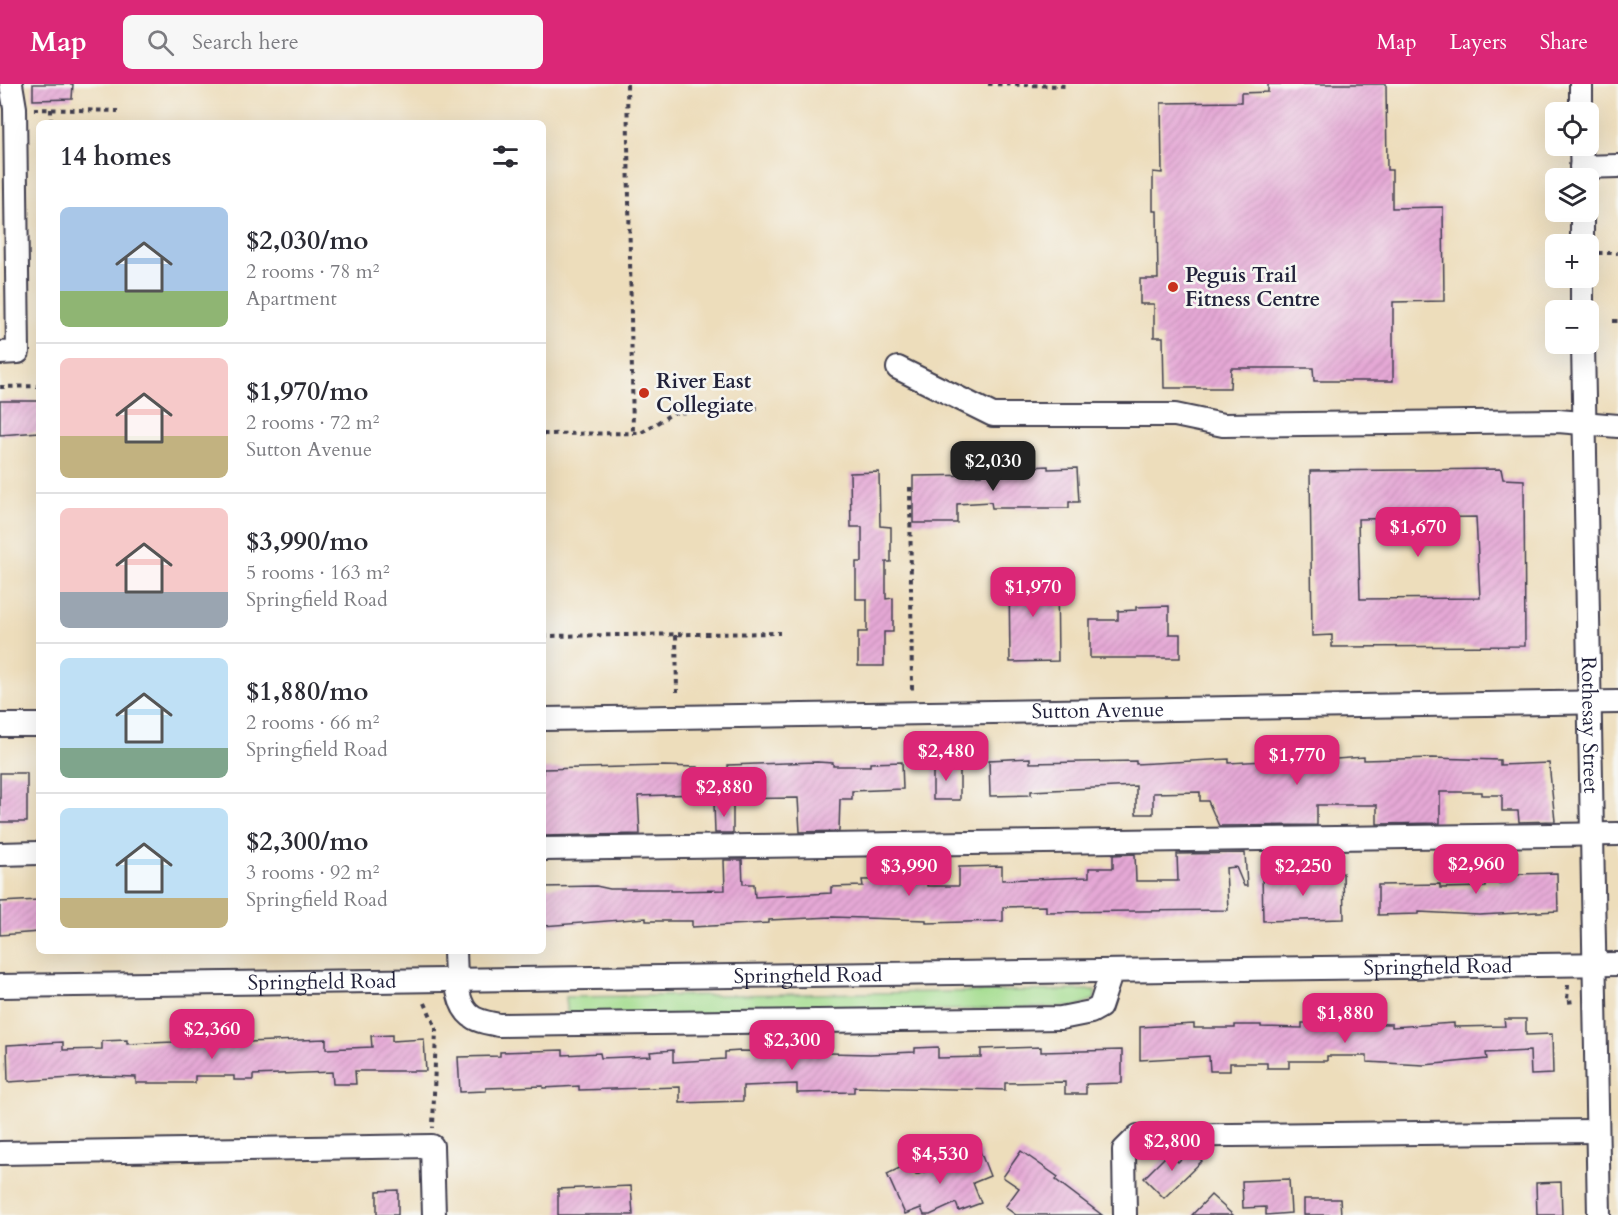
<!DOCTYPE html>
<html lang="en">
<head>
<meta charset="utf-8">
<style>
  :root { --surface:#fff; --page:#f7f7f7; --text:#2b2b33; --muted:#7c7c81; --line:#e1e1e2; --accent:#db2777 }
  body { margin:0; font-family:Cardo,serif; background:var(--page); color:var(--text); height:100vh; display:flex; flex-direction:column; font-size:22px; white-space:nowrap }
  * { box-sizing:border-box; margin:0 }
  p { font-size:20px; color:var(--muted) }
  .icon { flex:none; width:33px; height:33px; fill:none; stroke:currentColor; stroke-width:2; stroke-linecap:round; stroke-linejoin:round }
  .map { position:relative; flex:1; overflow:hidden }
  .drawer { position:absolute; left:36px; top:36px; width:510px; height:834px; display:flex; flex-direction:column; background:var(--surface); border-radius:9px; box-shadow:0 6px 24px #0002 }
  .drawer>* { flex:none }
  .tools { position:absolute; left:1545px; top:18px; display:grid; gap:12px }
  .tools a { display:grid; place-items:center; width:54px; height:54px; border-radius:9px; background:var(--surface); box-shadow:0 6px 24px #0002; font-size:30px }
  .price { position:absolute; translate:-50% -51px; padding:0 14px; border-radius:12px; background:var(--accent); color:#fff; font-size:20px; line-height:39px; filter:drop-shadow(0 2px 3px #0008) }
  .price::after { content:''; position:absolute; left:50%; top:36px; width:18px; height:14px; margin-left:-9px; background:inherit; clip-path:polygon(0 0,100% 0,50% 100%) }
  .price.current { background:#222; color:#fff }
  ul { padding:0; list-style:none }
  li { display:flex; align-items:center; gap:18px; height:150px; padding:0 24px }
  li+li { border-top:2px solid var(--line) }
  li span { display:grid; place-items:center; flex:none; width:168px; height:120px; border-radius:9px; color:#555 }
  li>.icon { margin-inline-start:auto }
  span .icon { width:72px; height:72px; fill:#fffc; stroke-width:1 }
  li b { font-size:26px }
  h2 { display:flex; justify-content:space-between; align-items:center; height:72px; padding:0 24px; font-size:26px }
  header { display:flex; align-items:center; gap:36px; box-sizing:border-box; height:84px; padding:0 30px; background:var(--accent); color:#fff }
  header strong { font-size:28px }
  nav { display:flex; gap:33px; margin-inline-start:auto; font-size:21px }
  .search { width:420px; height:54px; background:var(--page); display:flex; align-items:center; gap:15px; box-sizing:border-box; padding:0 21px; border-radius:9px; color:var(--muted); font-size:22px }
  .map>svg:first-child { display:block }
  .green { fill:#a4dd8f; stroke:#638065; stroke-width:1.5 }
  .building { fill:url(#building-hatch); fill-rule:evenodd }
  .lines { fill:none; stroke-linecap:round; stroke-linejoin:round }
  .minor-casing { stroke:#403e4e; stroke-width:26 }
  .path { stroke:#403e4e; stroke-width:4; stroke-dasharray:4.5 4.5; stroke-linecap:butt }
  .minor { stroke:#fff; stroke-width:22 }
  .poi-dot { fill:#c8321e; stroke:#f6f6f2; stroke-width:2 }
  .labels { text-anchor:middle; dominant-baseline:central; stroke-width:5; stroke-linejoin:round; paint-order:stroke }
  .poi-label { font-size:21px; font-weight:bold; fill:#22223b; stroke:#f6f6f2; text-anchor:start }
  .street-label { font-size:21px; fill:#22223b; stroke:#f6f6f2 }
</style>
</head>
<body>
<header>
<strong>Map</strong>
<div class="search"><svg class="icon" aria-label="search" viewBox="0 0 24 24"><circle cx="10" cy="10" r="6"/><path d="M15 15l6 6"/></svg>Search here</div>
<nav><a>Map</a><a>Layers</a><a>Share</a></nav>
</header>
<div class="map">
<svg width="1618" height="1131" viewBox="0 0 1618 1131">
  <defs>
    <pattern id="building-hatch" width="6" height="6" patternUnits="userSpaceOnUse" patternTransform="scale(1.5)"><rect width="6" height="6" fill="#e5a8d5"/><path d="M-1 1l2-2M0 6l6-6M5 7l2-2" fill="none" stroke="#c490b8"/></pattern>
  </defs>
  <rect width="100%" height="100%" fill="#f6f6f2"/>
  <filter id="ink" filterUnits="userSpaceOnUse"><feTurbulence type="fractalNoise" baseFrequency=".0167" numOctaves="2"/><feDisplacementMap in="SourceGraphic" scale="12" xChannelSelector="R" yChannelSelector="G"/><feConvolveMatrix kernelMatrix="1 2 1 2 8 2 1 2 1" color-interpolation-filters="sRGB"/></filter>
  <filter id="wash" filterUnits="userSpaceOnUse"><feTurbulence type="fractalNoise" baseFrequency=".008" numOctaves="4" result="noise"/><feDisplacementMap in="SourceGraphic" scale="24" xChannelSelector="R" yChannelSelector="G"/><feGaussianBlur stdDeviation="1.35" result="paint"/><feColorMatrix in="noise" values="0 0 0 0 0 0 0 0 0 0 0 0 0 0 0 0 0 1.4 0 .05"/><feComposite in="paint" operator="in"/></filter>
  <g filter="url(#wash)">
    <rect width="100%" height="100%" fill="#edddbb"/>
    <!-- green -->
    <path class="green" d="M 1095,906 L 1095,915 L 1075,923 L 568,935 L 566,913 Z"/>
    <g id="blocks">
      <!-- building -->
      <g class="building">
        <path d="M 33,0 L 73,0 L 72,15 L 33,16 Z"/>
        <path d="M 1268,0 L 1386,0 L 1387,86 L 1392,86 L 1392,124 L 1443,123 L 1444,217 L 1393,218 L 1393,297 L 1314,297 L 1313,284 L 1231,284 L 1230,304 L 1164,304 L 1163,253 L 1154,253 L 1154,220 L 1140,220 L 1140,195 L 1158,195 L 1157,127 L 1153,127 L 1153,88 L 1162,89 L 1161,19 L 1241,18 L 1241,9 L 1268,8 Z"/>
        <path d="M 0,317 L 39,317 L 39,348 L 0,351 Z"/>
        <path d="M 1048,382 L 1048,385 L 1077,384 L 1079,418 L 1069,418 L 1069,424 L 992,424 L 991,418 L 957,420 L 957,439 L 913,439 L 913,392 L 981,391 L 981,386 Z"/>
        <path d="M 1501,385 L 1503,395 L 1524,396 L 1525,562 L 1332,563 L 1332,551 L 1312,552 L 1310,387 ZM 1476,433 L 1480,514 L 1360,515 L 1358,435 Z"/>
        <path d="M 879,388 L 880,442 L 891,443 L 891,478 L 886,478 L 886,515 L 893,514 L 893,548 L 884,548 L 884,582 L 858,582 L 858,548 L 867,548 L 867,515 L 856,515 L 856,478 L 862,478 L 862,443 L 851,443 L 850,389 Z"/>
        <path d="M 1057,491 L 1058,577 L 1010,578 L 1009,492 Z"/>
        <path d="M 1169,522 L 1169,550 L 1180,550 L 1180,574 L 1090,574 L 1090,536 L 1118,536 L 1118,527 L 1136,526 L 1136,523 Z"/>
        <path d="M 1364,673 L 1364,676 L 1432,674 L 1500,676 L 1500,681 L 1549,679 L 1555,737 L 1519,738 L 1518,727 L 1502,727 L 1502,711 L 1482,711 L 1482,708 L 1440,708 L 1440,739 L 1377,740 L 1377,721 L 1317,721 L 1317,741 L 1219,742 L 1208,717 L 1200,717 L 1200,708 L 1153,709 L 1153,730 L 1136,730 L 1136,702 L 1031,707 L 1031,711 L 990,712 L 989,676 L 1030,674 L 1030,679 L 1136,677 L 1136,680 L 1229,675 L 1229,679 L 1264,677 L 1264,680 Z"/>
        <path d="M 817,678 L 833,679 L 833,682 L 870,682 L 870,679 L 902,678 L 903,705 L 852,707 L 852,715 L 840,715 L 839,747 L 800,748 L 798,714 L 729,715 L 728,681 Z"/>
        <rect x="933" y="680" width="27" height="36"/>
        <path d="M 663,682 L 697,683 L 697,710 L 638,712 L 640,750 L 543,752 L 543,685 Z"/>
        <rect x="0" y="689" width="27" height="49"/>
        <path d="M 733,718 L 733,749 L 715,749 L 714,719 Z"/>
        <path d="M 1499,767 L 1515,767 L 1516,790 L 1557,789 L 1558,827 L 1479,831 L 1419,828 L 1419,830 L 1378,831 L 1378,801 L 1440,800 L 1440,804 L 1486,803 L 1486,799 L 1500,799 Z"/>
        <path d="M 1245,769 L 1247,802 L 1244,802 L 1236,783 L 1226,784 L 1228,826 L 1046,828 L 1046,822 L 1003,823 L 1003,837 L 926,839 L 926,836 L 832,833 L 769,836 L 769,839 L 692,843 L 692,837 L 646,837 L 646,834 L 543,842 L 543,803 L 596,802 L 610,805 L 671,805 L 671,807 L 725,806 L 724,776 L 742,776 L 743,800 L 754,800 L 755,813 L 831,809 L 831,803 L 863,802 L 862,796 L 927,795 L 927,802 L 959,802 L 959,783 L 1002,782 L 1002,796 L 1089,793 L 1089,784 L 1113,784 L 1113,771 L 1135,770 L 1136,797 L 1178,797 L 1177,770 Z"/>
        <path d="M 1262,789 L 1343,789 L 1344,835 L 1263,837 Z"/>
        <path d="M 39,816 L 39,848 L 0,851 L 0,818 Z"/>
        <path d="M 1504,935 L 1526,935 L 1526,951 L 1552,950 L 1553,990 L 1531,991 L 1530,967 L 1486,969 L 1487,975 L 1424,981 L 1367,978 L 1367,972 L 1327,972 L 1327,977 L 1289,977 L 1289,984 L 1267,984 L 1267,979 L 1230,979 L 1230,987 L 1210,987 L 1209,972 L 1140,976 L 1140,943 L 1194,940 L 1194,944 L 1235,944 L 1235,941 L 1261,941 L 1261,943 L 1302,944 L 1302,939 L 1327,939 L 1392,940 L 1392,943 L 1454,939 L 1454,943 L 1505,942 Z"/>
        <path d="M 392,951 L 392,957 L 424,955 L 426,987 L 355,987 L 356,1000 L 333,1000 L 332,988 L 253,991 L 253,996 L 234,996 L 234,992 L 195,992 L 195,999 L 136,999 L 136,993 L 103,992 L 8,998 L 7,961 L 63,958 L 63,966 L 102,965 L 102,957 L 127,956 L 127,960 L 173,958 L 173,955 L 194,954 L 194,960 L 326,955 L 326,965 L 372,963 L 371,952 Z"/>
        <path d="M 938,963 L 938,974 L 981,973 L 981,965 L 1041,963 L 1041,968 L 1122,966 L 1122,999 L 1086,1000 L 1086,1010 L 1065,1010 L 1065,998 L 1005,999 L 1005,1006 L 854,1003 L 854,1008 L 797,1009 L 797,1000 L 743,1002 L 743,1017 L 680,1019 L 680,1003 L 579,1006 L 579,1002 L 543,1004 L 543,1002 L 486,1004 L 486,1007 L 460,1008 L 458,973 L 500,972 L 500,968 L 563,966 L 563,971 L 600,969 L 601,974 L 651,972 L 650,968 L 673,966 L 673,978 L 725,975 L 725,968 L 741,967 L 870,970 L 915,968 L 915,964 Z"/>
        <path d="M 1191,1065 L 1202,1077 L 1164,1114 L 1144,1094 L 1169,1069 L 1178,1078 Z"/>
        <path d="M 980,1067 L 990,1092 L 973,1099 L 981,1119 L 959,1127 L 956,1119 L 930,1131 L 924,1131 L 921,1124 L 905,1130 L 887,1090 L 910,1079 L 916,1091 Z"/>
        <path d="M 1021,1067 L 1058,1093 L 1056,1096 L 1102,1131 L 1016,1131 L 1005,1123 L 1019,1104 L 1003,1093 Z"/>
        <path d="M 1289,1095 L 1291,1129 L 1266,1131 L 1266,1123 L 1243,1124 L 1242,1097 Z"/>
        <path d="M 1561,1098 L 1562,1131 L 1537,1131 L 1536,1099 Z"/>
        <path d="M 631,1102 L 633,1131 L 558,1131 L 558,1105 Z"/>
        <path d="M 398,1106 L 398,1131 L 377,1131 L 377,1107 Z"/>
        <path d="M 1211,1111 L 1233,1131 L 1192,1131 Z"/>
        <path d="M 1304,1115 L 1340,1115 L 1341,1131 L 1304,1131 Z"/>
      </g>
    </g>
  </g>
  <g filter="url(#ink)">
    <use href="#blocks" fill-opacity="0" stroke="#403e4e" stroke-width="1.5"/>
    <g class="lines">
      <!-- minor casing -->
      <g class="minor-casing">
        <g id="minor">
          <path d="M 1581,0 L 1581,28"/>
          <path d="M 1581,62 L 1582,94"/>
          <path d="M 1581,83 L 1618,82"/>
          <path d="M 1582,128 L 1582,160"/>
          <path d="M 1582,194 L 1582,226"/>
          <path id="s1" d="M 1583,260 L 1599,1131"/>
          <path d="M 0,269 L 18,268 L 15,24 L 11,0"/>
          <path d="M 898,284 L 993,331 L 1175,331 L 1223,341 L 1558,337 L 1618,342"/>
          <path id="s2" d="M 543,635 L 1618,618"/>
          <path d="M 0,641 L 39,641"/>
          <path d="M 543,765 L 1618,750"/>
          <path d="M 0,770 L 39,769"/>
          <path d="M 455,867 C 456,886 454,923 474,934 C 481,938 490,939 498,941 L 1061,934 L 1091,928 L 1100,923 L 1112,887"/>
          <path id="s3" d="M 0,902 L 1618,880"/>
          <path d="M 0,1069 L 432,1062 L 434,1131"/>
          <path d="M 1125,1131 L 1124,1066 L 1138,1052 L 1597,1047"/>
        </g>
      </g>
      <!-- path -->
      <g class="path">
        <path d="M 627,0 L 633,349"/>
        <path d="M 988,0 L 1065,2"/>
        <path d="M 34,25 L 118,27"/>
        <path d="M 51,25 L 51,39"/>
        <path d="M 1598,169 L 1618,169"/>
        <path d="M 1613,237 L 1618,237"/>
        <path d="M 0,303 L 39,302"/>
        <path d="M 543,350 L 641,349 L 673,329 L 758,324"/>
        <path d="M 910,403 L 912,606"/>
        <path d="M 676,551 L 677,608"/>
        <path d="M 543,552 L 780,549"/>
        <path d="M 427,870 L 427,867"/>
        <path d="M 1568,901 L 1567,918 L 1575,917"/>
        <path d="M 425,919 L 436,944 L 433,1044"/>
      </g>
      <!-- minor -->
      <use href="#minor" class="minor"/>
    </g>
  </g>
  <!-- markers -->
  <g class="poi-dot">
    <circle cx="1173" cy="203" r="6"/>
    <circle cx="644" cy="309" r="6"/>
  </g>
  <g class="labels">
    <!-- poi labels -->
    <g class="poi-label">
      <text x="1185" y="191">Peguis Trail<tspan x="1185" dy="24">Fitness Centre</tspan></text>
      <text x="656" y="297">River East<tspan x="656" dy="24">Collegiate</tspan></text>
    </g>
    <!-- street labels -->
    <g class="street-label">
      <text stroke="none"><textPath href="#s2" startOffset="555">Sutton Avenue</textPath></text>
      <text stroke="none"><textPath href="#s1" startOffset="381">Rothesay Street</textPath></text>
      <text stroke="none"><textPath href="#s3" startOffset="1438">Springfield Road</textPath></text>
      <text stroke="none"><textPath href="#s3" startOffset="808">Springfield Road</textPath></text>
      <text stroke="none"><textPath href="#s3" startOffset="322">Springfield Road</textPath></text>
    </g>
  </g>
</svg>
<div class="tools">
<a><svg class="icon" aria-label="locate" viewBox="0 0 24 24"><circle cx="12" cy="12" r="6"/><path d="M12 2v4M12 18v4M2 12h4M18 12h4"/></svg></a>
<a><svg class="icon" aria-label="layers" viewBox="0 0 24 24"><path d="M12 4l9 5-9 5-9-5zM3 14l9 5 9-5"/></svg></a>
<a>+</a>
<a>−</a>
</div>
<b class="price current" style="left:993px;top:408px">$2,030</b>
<b class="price" style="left:1418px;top:474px">$1,670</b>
<b class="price" style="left:1033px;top:534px">$1,970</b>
<b class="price" style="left:946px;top:698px">$2,480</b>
<b class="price" style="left:1297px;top:702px">$1,770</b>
<b class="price" style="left:724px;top:734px">$2,880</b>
<b class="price" style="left:1476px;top:811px">$2,960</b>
<b class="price" style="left:909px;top:813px">$3,990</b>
<b class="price" style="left:1303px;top:813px">$2,250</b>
<b class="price" style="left:1345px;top:960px">$1,880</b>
<b class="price" style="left:212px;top:976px">$2,360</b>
<b class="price" style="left:792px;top:987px">$2,300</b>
<b class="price" style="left:1172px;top:1088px">$2,800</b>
<b class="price" style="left:940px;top:1101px">$4,530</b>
<section class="drawer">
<h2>14 homes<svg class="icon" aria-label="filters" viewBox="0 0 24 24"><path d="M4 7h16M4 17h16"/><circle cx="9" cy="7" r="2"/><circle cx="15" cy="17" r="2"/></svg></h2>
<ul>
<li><span style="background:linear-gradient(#a9c7e8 70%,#8fb573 0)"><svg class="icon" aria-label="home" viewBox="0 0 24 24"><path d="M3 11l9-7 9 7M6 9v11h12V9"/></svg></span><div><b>$2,030/mo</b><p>2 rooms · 78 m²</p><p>Apartment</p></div></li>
<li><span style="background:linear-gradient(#f6c9c9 65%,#c2b280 0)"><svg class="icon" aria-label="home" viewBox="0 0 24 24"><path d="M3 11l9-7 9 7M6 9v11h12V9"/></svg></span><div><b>$1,970/mo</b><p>2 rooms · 72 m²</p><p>Sutton Avenue</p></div></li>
<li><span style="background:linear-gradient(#f6c9c9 70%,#9aa5b1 0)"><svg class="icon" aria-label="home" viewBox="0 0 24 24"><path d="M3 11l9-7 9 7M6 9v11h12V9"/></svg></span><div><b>$3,990/mo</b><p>5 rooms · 163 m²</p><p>Springfield Road</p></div></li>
<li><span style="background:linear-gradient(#bfe0f5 75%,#7fa58c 0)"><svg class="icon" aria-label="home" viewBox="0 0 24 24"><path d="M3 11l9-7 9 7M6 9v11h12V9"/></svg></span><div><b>$1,880/mo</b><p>2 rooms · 66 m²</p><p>Springfield Road</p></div></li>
<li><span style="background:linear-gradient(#bfe0f5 75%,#c2b280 0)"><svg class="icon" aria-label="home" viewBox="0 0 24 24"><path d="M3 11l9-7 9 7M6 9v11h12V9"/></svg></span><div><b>$2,300/mo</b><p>3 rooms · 92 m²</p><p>Springfield Road</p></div></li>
</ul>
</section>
</div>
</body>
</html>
